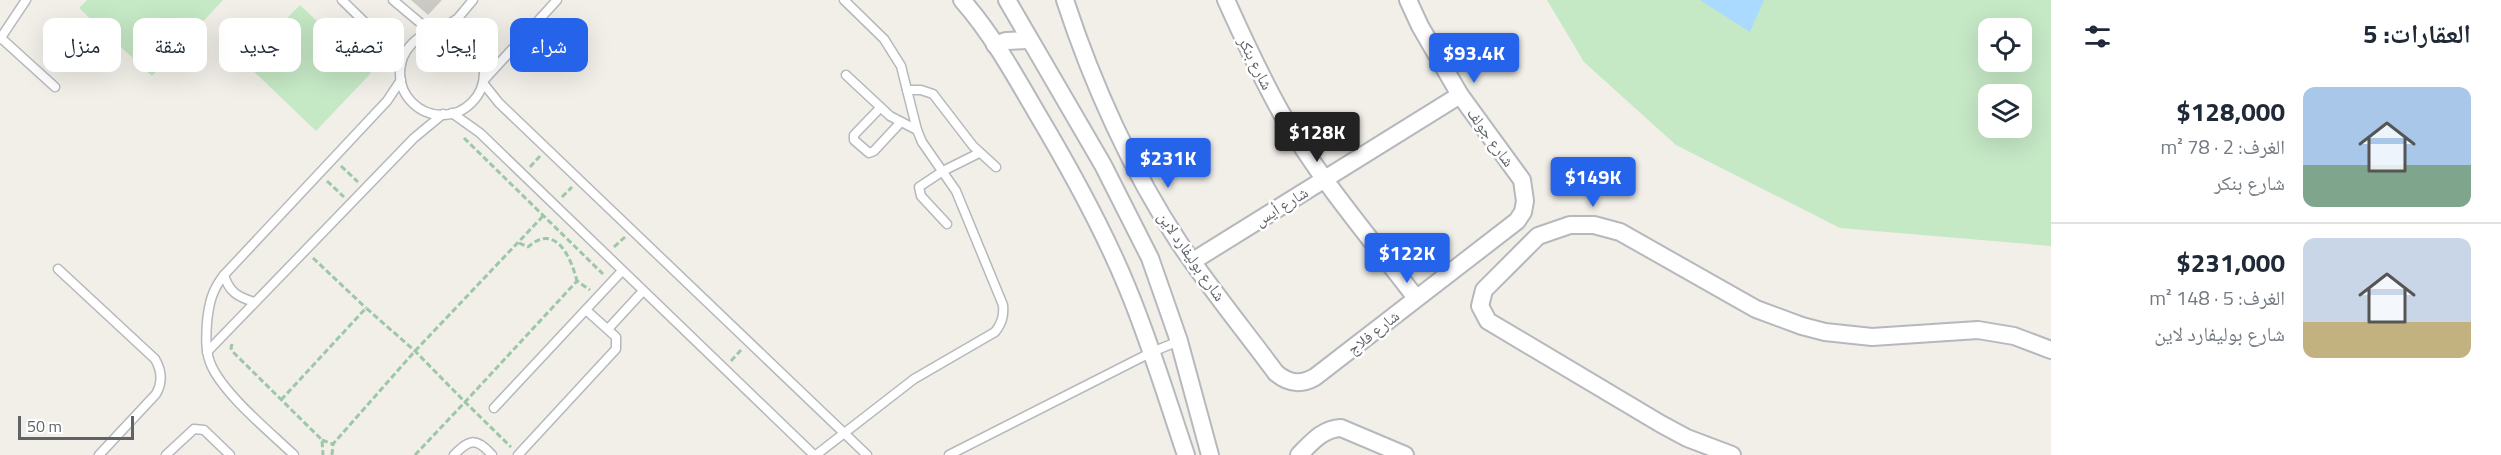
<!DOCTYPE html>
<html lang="ar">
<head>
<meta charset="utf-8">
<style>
  :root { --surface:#fff; --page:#f6f6f7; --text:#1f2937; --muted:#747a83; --line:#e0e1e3; --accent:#2563eb }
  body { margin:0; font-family:"Titillium Web","Noto Naskh Arabic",sans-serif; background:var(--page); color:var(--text); direction:rtl; height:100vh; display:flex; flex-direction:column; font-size:22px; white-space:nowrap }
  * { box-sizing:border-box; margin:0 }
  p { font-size:20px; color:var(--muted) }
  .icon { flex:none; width:33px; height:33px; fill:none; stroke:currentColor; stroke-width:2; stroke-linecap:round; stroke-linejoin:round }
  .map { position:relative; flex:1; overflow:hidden; direction:ltr }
  .panel { display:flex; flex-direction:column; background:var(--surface); width:450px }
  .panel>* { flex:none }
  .top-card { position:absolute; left:18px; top:18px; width:570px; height:54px; direction:rtl; display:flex; gap:12px }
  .tools { position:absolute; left:1978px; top:18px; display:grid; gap:12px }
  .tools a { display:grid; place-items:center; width:54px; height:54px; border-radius:12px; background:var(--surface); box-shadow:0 6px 24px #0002; font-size:30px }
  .scale { position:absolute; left:18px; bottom:15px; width:116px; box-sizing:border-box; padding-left:6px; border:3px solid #5f6368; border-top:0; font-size:16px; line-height:21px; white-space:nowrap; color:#5f6368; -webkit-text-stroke:4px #fff; paint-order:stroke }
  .price { position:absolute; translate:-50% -51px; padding:0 14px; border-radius:6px; background:var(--accent); color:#fff; font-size:20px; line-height:39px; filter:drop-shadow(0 2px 3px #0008) }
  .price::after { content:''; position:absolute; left:50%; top:36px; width:18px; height:14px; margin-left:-9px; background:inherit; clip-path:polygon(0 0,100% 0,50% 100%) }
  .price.active { background:#222; color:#fff }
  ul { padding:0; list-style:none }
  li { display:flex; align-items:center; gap:18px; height:150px; padding:0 30px }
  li+li { border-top:2px solid var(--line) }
  li span { display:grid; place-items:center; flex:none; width:168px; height:120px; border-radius:12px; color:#555 }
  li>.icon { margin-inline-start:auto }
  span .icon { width:72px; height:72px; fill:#fffc; stroke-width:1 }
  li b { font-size:26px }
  h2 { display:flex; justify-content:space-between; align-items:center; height:72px; padding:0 30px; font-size:26px }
  .chip { padding:0 21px; border-radius:12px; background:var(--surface); box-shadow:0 6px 24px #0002; font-size:21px; line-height:54px }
  .chip.active { background:var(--accent); color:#fff }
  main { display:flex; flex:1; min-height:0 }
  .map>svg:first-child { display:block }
  .green { fill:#c5e8c5; fill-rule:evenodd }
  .water { fill:#aadaff }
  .building { fill:#cccac5 }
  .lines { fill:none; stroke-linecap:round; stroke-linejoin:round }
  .lane-casing { stroke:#b5b8bc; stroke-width:11 }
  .street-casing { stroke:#b5b8bc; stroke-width:20 }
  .path { stroke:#9cc7a9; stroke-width:3; stroke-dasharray:6 3; stroke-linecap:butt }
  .lane { stroke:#fff; stroke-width:8 }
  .street { stroke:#fff; stroke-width:16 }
  .labels { text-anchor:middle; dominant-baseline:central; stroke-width:5; stroke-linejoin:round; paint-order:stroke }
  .street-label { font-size:16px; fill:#5f6368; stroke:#fff }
</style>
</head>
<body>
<main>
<section class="panel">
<h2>العقارات: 5<svg class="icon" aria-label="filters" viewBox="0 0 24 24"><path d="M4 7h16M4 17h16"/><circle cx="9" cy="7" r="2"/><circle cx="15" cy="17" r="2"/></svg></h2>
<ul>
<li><span style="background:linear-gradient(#a9c7e8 65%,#7fa58c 0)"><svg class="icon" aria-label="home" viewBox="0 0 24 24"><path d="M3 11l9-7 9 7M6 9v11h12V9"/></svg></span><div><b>$128,000</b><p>الغرف: 2 · 78 m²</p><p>شارع بنكر</p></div></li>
<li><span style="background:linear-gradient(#c9d6e8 70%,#c2b280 0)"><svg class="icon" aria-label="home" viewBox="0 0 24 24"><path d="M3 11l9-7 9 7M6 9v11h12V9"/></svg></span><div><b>$231,000</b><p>الغرف: 5 · 148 m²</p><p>شارع بوليفارد لاين</p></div></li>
</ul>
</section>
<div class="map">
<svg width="2051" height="455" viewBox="0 0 2051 455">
  <rect width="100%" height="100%" fill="#f1efe8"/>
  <!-- green -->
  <g class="green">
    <path d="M 87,0 L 223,0 L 152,76 L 79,8 Z"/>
    <path d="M 1547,0 L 2051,0 L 2051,246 L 1840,228 L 1676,145 L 1584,62 ZM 1989,28 L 2022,28 L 2022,62 L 1989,62 ZM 1989,94 L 2022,94 L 2022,128 L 1989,128 Z"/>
    <path d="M 300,5 L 371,73 L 316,131 L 244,62 Z"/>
  </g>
  <!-- water -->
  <path class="water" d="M 1700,0 L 1764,0 L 1750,32 Z"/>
  <!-- building -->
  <path class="building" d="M 411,0 L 442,0 L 428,15 Z"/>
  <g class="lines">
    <!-- lane casing -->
    <g class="lane-casing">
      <g id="lane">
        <path d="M 342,0 L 393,50 L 401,65"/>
        <path d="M 393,0 L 431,32"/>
        <path d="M 441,30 L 458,18 L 473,0"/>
        <circle cx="442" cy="73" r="42"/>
        <path d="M 1,38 L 55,87"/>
        <path d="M 0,39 L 26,0"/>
        <path d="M 846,75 L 890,116 L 917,130"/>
        <path d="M 484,80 L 557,0"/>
        <path d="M 483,83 L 499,103 L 867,455"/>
        <path d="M 907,90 L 921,90 L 933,94 L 973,146 L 996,167"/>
        <path d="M 880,108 L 854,135 L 854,140 L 869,153 L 874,151 L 900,123"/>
        <path d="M 452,113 L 480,133 L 814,455"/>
        <path d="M 947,224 L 921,196 L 919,187 L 943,171 L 979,153"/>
        <path d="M 58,269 L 155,359 C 162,371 163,382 156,394 L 99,455"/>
        <path d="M 224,275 C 229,292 238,297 254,302"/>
        <path d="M 608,329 L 643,291"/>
        <path d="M 207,352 L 414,138 L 443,114"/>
        <path d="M 494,408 L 622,271"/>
        <path d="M 166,455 L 194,429 L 204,430 L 230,455"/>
        <path d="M 294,455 C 270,432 226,396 212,367 C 205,353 206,337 207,322 C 209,303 212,290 224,275 L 387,101 L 401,80"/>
        <path d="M 454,455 C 470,438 477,438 492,455"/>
        <path d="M 518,455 L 616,349 L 616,337 L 586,310"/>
        <path d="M 816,455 L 914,379 L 995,332 C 1002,323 1004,316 1003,305 L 956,191 L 922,142 L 917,130 L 901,66 L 884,39 L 844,0"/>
        <path d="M 949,455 L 1152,352 L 1179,341"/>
      </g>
    </g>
    <!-- street casing -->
    <g class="street-casing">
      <g id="street">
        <path d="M 962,0 C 991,33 1013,72 1035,110 C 1069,167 1102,226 1127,287 C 1150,342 1167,399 1186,455"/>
        <path d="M 1007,0 L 1103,165 L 1150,258 L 1179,341 L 1210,455"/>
        <path d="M 1065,0 C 1092,83 1132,172 1180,244 C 1210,288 1244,330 1276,373 C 1289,384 1301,385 1315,377 L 1517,221 L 1523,212 L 1525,201 L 1522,180 L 1460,95 L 1420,26 L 1408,0"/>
        <path d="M 1226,0 C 1244,40 1262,79 1283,116 C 1321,181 1371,239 1416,298"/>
        <path d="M 995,45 L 1006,41 L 1028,40"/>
        <path d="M 1193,261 L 1460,95"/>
        <path d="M 1299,455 C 1312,442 1322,429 1341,428 L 1405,455"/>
        <path d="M 1732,455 L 1687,438 L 1661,424 L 1488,321 L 1480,306 L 1484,290 L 1538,236 L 1570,225 L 1594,225 L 1620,232 L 1756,309 L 1802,326 L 1825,332 L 1872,337 L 1978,330 L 2014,336 L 2051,350"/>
      </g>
    </g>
    <!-- path -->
    <g class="path">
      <path d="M 464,138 L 603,274"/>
      <path d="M 341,166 L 358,182"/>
      <path d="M 530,167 L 540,156"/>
      <path d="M 327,181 L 344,197"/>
      <path d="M 562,197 L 572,187"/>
      <path d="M 519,243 L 528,247 C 556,222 571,258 577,281"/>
      <path d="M 614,247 L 625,237"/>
      <path d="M 313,258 L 366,308"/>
      <path d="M 232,344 L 231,348 L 233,352 L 322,440 L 323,455"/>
      <path d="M 731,361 L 741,350"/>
      <path d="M 281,400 L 366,308 L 415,351 L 465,402 L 577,281 L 590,290"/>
      <path d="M 322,440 L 333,444"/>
      <path d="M 332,455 L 333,444 L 415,351 L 544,215"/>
      <path d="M 415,455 L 465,402 L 511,447"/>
    </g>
    <!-- lane -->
    <use href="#lane" class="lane"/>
    <!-- street -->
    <use href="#street" class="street"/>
  </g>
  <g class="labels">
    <!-- street labels -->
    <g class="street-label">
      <text transform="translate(1256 63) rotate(63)">شارع بنكر</text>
      <text transform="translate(1491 137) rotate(54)">شارع جولف</text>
      <text transform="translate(1281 206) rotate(-32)">شارع أيس</text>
      <text transform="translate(1192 256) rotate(55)">شارع بوليفارد لاين</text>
      <text transform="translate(1373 332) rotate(-38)">شارع فلاج</text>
    </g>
  </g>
</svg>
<div class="tools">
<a><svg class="icon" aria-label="locate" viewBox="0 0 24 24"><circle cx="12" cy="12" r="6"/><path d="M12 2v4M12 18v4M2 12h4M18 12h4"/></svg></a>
<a><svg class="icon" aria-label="layers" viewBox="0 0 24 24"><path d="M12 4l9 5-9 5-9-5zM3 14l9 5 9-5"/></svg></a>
</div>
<div class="scale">50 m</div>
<b class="price" style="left:1474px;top:84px">$93.4K</b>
<b class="price active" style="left:1317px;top:163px">$128K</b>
<b class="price" style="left:1168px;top:189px">$231K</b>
<b class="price" style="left:1593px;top:208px">$149K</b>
<b class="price" style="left:1407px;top:284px">$122K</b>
<div class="top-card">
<a class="chip active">شراء</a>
<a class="chip">إيجار</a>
<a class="chip">تصفية</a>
<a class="chip">جديد</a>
<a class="chip">شقة</a>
<a class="chip">منزل</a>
</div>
</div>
</main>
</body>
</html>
